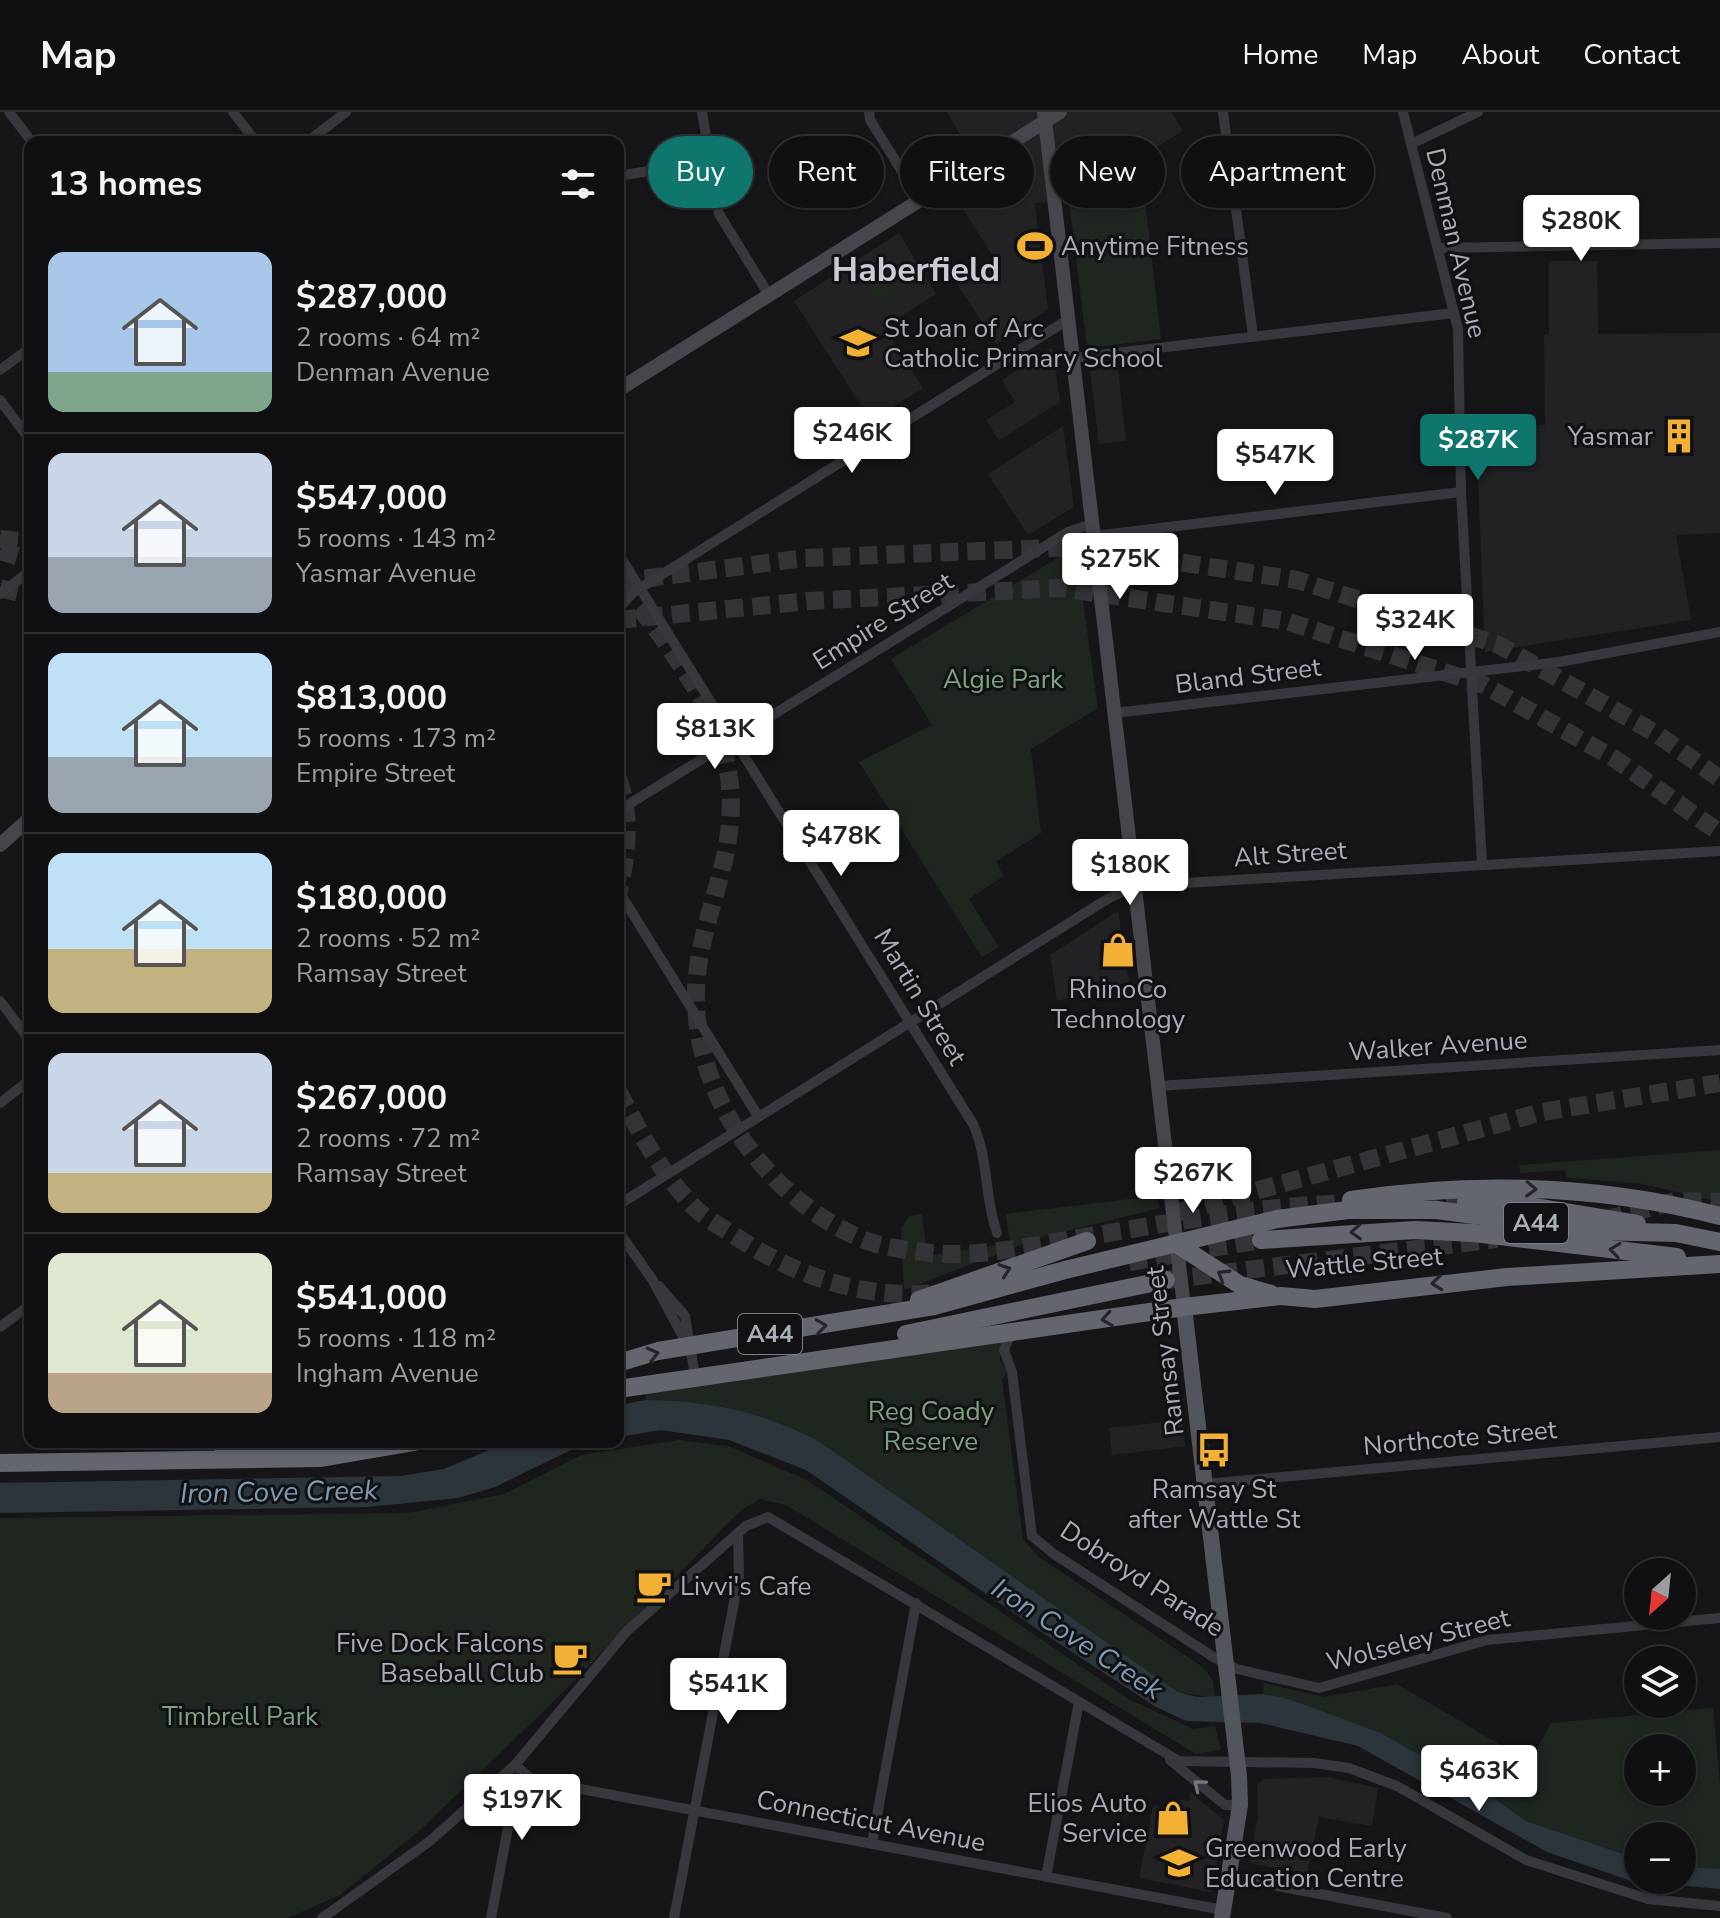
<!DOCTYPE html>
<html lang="en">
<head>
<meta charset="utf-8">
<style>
  :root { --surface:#101012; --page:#1e1e20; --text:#f1f3f6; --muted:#9c9d9f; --line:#303032; --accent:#0f766e }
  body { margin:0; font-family:"Nunito Sans",sans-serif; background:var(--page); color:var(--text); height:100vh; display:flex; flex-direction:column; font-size:30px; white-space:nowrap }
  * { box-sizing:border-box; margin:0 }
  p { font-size:26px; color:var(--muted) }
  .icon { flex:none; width:44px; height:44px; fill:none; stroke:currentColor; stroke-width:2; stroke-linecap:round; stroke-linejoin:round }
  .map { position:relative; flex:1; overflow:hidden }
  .side { position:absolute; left:24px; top:24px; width:600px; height:1312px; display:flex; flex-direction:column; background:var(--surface); border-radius:16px; box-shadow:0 2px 6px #0004,0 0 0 2px var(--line) }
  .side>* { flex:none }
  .banner { position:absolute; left:648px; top:24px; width:760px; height:72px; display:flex; gap:16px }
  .needle { width:52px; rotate:207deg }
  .buttons { position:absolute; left:1624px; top:1446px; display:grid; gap:16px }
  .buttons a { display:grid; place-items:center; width:72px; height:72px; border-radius:50%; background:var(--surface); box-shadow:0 2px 6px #0004,0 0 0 2px var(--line); font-size:40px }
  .price { position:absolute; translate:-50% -68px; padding:0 18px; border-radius:8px; background:#fff; color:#222; font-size:26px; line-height:52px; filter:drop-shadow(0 2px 4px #0008) }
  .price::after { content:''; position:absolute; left:50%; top:48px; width:24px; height:18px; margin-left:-12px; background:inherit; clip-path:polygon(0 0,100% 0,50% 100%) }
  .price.on { background:var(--accent); color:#fff }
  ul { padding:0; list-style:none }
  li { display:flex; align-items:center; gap:24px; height:200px; padding:0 24px }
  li+li { border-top:2px solid var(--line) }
  li span { display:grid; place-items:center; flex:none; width:224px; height:160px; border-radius:16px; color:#555 }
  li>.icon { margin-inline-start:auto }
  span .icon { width:96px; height:96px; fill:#fffc; stroke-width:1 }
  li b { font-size:34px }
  h2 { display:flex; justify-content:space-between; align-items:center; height:96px; padding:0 24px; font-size:34px }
  .tag { padding:0 28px; border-radius:36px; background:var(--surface); box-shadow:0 2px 6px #0004,0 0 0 2px var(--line); font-size:28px; line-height:72px }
  .tag.on { background:var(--accent); color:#fff }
  header { display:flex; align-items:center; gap:48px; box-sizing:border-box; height:112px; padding:0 40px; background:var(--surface); border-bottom:2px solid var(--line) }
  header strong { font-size:38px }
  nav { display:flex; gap:44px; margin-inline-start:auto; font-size:28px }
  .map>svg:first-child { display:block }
  .built { fill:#222225 }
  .green { fill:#1e261f; fill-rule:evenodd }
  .water { fill:#2c353c }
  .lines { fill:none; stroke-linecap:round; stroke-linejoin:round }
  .highway-tunnel { stroke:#333438; stroke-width:18; stroke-dasharray:18 9; stroke-linecap:butt }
  .street { stroke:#37383d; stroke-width:10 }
  .secondary { stroke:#45474d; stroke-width:14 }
  .primary { stroke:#53555c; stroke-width:16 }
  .highway { stroke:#63666e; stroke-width:18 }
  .oneway { stroke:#26262a }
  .oneway2 { stroke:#757881 }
  .labels { text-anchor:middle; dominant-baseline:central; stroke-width:6; stroke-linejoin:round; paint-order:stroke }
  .shield { fill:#111113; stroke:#7b7e86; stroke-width:2 }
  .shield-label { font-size:24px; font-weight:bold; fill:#a8adb8 }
  .street-label { font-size:26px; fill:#a8adb8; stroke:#111113 }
  .poi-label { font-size:26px; fill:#a8adb8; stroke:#111113; text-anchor:start }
  .park-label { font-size:26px; fill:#7fa381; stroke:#111113 }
  .water-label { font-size:28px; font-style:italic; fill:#7f9bb3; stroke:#111113 }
  .district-label { font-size:34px; font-weight:bold; fill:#c9ccd4; stroke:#111113 }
</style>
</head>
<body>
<header>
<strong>Map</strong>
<nav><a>Home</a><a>Map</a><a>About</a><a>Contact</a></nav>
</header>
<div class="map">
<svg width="1720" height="1806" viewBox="0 0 1720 1806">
  <rect width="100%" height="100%" fill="#161618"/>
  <!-- built -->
  <g class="built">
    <path d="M 947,0 L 1171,0 L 1183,19 L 1130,51 L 1133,80 L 1144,79 L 1073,116 L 1069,89 L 1035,91 L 1048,197 L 996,232 L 956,170 L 994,146 L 956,86 L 985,67 Z"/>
    <path d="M 899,121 L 936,182 L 884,215 L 923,276 L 871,309 L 794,189 Z"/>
    <path d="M 1549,149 L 1597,149 L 1598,222 L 1720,221 L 1720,421 L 1676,423 L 1691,508 L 1485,540 L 1476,315 L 1545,313 L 1544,223 L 1549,222 Z"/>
    <path d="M 1052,235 L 1060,290 L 999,328 L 986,308 L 1015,290 L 1002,268 Z"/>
    <path d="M 1118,256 L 1126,329 L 1099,332 L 1090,259 Z"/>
    <path d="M 1063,314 L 1074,395 L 1028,423 L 988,362 Z"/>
    <path d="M 1118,799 L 1129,870 L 1057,889 L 1050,843 Z"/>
    <path d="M 1182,1308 L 1185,1334 L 1112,1343 L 1109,1316 Z"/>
    <path d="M 1327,1665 L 1378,1676 L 1372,1714 L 1319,1705 L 1307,1762 L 1249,1751 L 1258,1704 L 1257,1673 L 1264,1667 Z"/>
    <path d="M 1190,1680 L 1224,1708 L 1211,1780 L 1139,1766 L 1153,1694 L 1178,1697 L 1180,1688 L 1189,1689 Z"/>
  </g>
  <!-- green -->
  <g class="green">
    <path d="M 1144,79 L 1161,227 L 1087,236 L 1069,89 Z"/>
    <path d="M 899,146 L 915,170 L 878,194 L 862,170 Z"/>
    <path d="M 1071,438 L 1076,440 L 1098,596 L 1031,637 L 1041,721 L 996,750 L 1004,764 L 969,787 L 999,835 L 982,845 L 859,650 L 932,613 L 891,547 Z"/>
    <path d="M 1720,1038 L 1720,1090 L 1642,1072 L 1571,1066 L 1566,1065 L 1565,1058 L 1520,1061 L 1519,1053 Z"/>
    <path d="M 1155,1084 L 1160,1096 L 1042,1125 L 904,1178 L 901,1117 L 909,1104 L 922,1102 L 927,1144 L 1010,1131 L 1006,1102 Z"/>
    <path d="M 1001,1227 L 1000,1248 L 1007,1260 L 1002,1268 L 1023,1427 L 1039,1445 L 1204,1556 L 1213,1569 L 1215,1586 L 1178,1580 L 817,1328 C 762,1300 708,1288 646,1288 L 645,1277 Z"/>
    <path d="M 679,1328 L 728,1334 L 807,1368 L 1129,1587 L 1193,1617 L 1215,1614 L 1221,1638 L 1196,1642 L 786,1393 L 760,1387 L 741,1398 L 550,1593 L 419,1719 L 340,1783 L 288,1806 L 0,1806 L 0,1406 L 408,1401 L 504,1382 L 581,1343 Z"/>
    <path d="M 1264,1571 L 1324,1585 L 1397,1572 L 1530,1650 L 1551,1611 L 1713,1596 L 1720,1671 L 1720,1757 L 1682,1754 L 1682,1724 L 1638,1724 L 1638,1747 L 1526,1709 L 1485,1680 L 1381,1621 L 1286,1586 L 1263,1582 ZM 1638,1636 L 1682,1636 L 1682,1680 L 1638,1680 Z"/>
  </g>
  <!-- water -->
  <g class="water">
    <path d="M 646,1288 C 708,1288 762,1300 817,1328 L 1178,1580 L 1197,1585 L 1263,1582 L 1286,1586 L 1381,1621 L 1485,1680 L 1526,1709 L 1638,1747 L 1638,1768 L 1682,1768 L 1682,1754 L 1720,1757 L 1720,1777 L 1631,1769 L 1547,1740 L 1358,1634 L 1260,1611 L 1186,1609 L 1156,1595 L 1037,1517 L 806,1358 L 729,1328 L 661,1318 L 618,1325 L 618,1293 Z"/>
    <path d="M 508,1330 L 587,1330 L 495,1375 L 458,1386 L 367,1395 L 0,1401 L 0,1371 L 400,1364 L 444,1357 Z"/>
  </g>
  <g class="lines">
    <!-- highway-tunnel -->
    <g class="highway-tunnel">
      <path d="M 0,427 L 30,430"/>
      <path d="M 0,439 L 30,448"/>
      <path d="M 618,470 L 805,446 L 1078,435 L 1297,468 L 1499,533 L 1657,622 L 1720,667"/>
      <path d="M 0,476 L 30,484"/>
      <path d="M 618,478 C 645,496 664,528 682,555 C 723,617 741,669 725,744 C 715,789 697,833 696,879 C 693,986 770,1090 867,1129 C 884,1135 905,1138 923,1140 C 973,1147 1030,1134 1079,1126 C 1170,1111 1261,1093 1354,1091"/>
      <path d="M 618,508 L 809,489 L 1061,476 L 1286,509 L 1484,573 L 1615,647 L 1720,721"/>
      <path d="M 618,666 C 632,704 627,744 618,782"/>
      <path d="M 618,979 C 640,1021 662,1063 696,1097 C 706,1107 720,1114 732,1122 C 791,1162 862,1188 934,1181"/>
      <path d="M 1419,1089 L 1466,1090"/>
      <path d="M 1179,1100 L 1542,1000 L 1720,971"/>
      <path d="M 1605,1108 L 1675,1089 L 1720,1090"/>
      <path d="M 1129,1150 L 1261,1128"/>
      <path d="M 1166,1168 L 1497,1127"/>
    </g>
    <!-- street -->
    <g class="street">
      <path d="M 9,0 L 32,30"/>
      <path d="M 233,0 L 256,30"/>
      <path d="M 702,0 L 719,102 L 769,183"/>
      <path d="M 869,0 L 870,8 L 920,88"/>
      <path d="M 1223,0 L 1253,224"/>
      <path d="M 1403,0 L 1458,217 L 1461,380 L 1482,752"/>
      <path d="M 307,30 L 346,0"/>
      <path d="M 1411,32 L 1478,0"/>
      <path d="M 618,64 L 709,49"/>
      <path d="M 1440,136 L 1720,131"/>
      <path d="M 1073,246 L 1454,201"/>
      <path d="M 0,258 L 30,236"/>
      <path d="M 0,288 L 30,328"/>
      <path d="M 1094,424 L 1461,380"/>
      <path d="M 618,441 L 973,1012 C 989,1047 984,1085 997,1121"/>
      <path d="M 0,482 L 30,459"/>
      <path d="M 618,490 L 1069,207"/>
      <path d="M 1114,601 L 1559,550 L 1720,520"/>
      <path d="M 618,699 L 1068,420 L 1092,412"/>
      <path d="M 618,778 L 758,1004"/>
      <path d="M 0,889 L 30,929"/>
      <path d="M 1158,974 L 1720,938"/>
      <path d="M 0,991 L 30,968"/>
      <path d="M 618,1093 L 1109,786 L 1135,774 L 1720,739"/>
      <path d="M 618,1119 L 652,1167 L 688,1234"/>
      <path d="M 659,1174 L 685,1204 L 695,1264"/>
      <path d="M 0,1215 L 30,1193"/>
      <path d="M 1011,1221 L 1004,1238 L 1012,1260 L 1032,1424 L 1054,1442 L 1215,1546 L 1237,1557 L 1319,1576 L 1487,1528 L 1720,1506"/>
      <path d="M 1205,1372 L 1720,1325"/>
      <path d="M 1170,1648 L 1225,1693 L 1240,1693"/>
      <path d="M 515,1653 L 533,1668 L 1223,1798"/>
      <path d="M 872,1731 L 916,1491"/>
      <path d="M 1046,1765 L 1079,1590"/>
      <path d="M 1230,1765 L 1447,1806"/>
      <path d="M 322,1806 L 430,1729 L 515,1653 L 627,1519 L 746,1414 L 768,1405 L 1179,1649 L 1314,1651 L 1349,1656 L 1397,1674 L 1526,1748 L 1648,1787 L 1720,1794"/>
      <path d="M 491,1806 L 514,1684 L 499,1667"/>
      <path d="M 674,1806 L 739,1464 L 738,1423"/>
    </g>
    <!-- secondary -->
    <g class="secondary">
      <path d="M 1044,0 L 1184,1195"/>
      <path d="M 618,278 L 1060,0"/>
      <path d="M 0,733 L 30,706"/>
    </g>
    <!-- primary -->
    <path class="primary" d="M 1184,1195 L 1239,1664 L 1240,1693 L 1222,1806"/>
    <!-- highway -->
    <g class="highway">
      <path d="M 1351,1088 C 1475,1069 1599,1073 1720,1104"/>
      <path d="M 1466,1090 L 1528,1094 L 1637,1112"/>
      <path d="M 1261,1128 L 1415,1118 L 1474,1121 L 1677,1145"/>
      <path d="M 1177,1132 L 1240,1173 L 1271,1182"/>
      <path d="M 919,1188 L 1087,1129"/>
      <path d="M 906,1222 L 1166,1168"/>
      <path d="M 618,1251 L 658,1239 L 934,1194 L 1065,1158 L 1277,1107 L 1348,1098 L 1437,1098 L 1593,1119 L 1676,1121 L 1720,1130"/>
      <path d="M 618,1277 L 1184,1195 L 1281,1184 L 1315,1187 L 1507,1165 L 1720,1152"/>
      <path d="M 223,1335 L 337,1330"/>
      <path d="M 0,1351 L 321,1346 L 414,1330"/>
    </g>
  </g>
  <!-- one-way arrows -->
  <defs><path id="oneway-chevron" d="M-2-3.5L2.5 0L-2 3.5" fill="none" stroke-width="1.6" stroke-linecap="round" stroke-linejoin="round" transform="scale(2)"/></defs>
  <g class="oneway">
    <use href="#oneway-chevron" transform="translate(1531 1077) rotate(2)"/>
    <use href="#oneway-chevron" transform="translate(1356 1120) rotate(177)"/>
    <use href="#oneway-chevron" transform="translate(1615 1138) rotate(-173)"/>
    <use href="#oneway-chevron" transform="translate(1005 1158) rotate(-19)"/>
    <use href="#oneway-chevron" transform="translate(1223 1163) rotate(-149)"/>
    <use href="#oneway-chevron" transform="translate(1437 1171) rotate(174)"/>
    <use href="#oneway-chevron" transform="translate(1107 1207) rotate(171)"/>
    <use href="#oneway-chevron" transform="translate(821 1214) rotate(-8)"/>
    <use href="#oneway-chevron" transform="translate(653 1242) rotate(-14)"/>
  </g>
  <use class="oneway2" href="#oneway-chevron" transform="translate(1199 1673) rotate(-141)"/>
  <!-- icons -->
  <defs>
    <g id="stadium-bare" transform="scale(2.76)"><path d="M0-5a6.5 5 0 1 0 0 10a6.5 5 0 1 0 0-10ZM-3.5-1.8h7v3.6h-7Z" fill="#f2b134" stroke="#111113" stroke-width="2.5" paint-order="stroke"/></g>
    <g id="school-bare" transform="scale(2.76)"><path d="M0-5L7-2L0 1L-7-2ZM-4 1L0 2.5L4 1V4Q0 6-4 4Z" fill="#f2b134" stroke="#111113" stroke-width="2.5" paint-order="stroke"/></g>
    <g id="building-bare" transform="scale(2.76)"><path d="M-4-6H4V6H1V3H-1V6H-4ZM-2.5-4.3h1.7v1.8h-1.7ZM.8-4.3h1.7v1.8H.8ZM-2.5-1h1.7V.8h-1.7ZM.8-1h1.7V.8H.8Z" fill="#f2b134" stroke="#111113" stroke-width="2.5" paint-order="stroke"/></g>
    <g id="shop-bare" transform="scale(2.76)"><path d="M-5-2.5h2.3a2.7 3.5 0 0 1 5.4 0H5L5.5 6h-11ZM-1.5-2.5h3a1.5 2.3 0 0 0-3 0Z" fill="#f2b134" stroke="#111113" stroke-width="2.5" paint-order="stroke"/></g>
    <g id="bus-bare" transform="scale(2.76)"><path d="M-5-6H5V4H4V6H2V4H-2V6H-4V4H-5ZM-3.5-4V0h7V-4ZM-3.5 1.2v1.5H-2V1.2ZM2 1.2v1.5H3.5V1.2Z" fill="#f2b134" stroke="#111113" stroke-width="2.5" paint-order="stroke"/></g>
    <g id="cafe-bare" transform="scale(2.76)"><path d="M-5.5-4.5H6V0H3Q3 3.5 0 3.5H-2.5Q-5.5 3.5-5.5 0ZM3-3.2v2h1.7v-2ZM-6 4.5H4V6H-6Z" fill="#f2b134" stroke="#111113" stroke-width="2.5" paint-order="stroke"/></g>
  </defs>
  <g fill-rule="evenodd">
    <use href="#stadium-bare" x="1035" y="134"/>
    <use href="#school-bare" x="858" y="231"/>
    <use href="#building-bare" x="1679" y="324"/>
    <use href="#shop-bare" x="1118" y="838"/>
    <use href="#bus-bare" x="1214" y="1338"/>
    <use href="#cafe-bare" x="654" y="1474"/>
    <use href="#cafe-bare" x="570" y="1546"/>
    <use href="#shop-bare" x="1173" y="1706"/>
    <use href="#school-bare" x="1179" y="1751"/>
  </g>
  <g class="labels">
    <!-- shield labels -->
    <g class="shield">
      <rect x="1504" y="1091" width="64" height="40" rx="6"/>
      <rect x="738" y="1202" width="64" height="40" rx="6"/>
    </g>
    <g class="shield-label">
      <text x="1536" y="1111">A44</text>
      <text x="770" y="1222">A44</text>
    </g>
    <!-- street labels -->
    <g class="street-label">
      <text transform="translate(1456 131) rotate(77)">Denman Avenue</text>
      <text transform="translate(883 509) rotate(-32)">Empire Street</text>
      <text transform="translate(1248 564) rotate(-7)">Bland Street</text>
      <text transform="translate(1290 742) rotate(-4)">Alt Street</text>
      <text transform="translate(920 885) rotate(59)">Martin Street</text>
      <text transform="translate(1438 934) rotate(-4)">Walker Avenue</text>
      <text transform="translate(1364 1151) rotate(-5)">Wattle Street</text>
      <text transform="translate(1165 1239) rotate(-97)">Ramsay Street</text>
      <text transform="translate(1460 1326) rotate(-5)">Northcote Street</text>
      <text transform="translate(1142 1467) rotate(33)">Dobroyd Parade</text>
      <text transform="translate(1418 1528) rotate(-14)">Wolseley Street</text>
      <text transform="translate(871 1709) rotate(11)">Connecticut Avenue</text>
    </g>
    <!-- poi labels -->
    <g class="poi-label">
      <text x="1061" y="134">Anytime Fitness</text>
      <text x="884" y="216">St Joan of Arc<tspan x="884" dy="30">Catholic Primary School</tspan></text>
      <text x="1653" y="324" text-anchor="end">Yasmar</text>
      <text x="1118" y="877" text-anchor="middle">RhinoCo<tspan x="1118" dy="30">Technology</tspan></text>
      <text x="1214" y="1377" text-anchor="middle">Ramsay St<tspan x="1214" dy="30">after Wattle St</tspan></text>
      <text x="680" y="1474">Livvi's Cafe</text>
      <text x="544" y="1531" text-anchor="end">Five Dock Falcons<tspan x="544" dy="30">Baseball Club</tspan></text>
      <text x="1147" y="1691" text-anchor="end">Elios Auto<tspan x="1147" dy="30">Service</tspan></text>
      <text x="1205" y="1736">Greenwood Early<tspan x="1205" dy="30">Education Centre</tspan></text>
    </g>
    <!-- park labels -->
    <g class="park-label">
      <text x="1003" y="567">Algie Park</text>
      <text x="931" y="1299">Reg Coady<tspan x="931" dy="30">Reserve</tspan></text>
      <text x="240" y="1604">Timbrell Park</text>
    </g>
    <!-- water labels -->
    <g class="water-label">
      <text transform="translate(279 1380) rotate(-1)">Iron Cove Creek</text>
      <text transform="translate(1077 1527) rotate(33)">Iron Cove Creek</text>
    </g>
    <!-- district labels -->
    <g class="district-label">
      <text x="916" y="158">Haberfield</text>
    </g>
  </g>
</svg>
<div class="buttons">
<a><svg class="needle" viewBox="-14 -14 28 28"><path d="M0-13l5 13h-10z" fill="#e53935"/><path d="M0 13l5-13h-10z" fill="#9c9d9f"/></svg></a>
<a><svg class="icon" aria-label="layers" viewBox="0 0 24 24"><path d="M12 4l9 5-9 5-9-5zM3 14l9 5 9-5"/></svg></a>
<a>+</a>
<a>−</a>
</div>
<b class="price" style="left:1581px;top:151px">$280K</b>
<b class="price" style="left:852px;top:363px">$246K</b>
<b class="price on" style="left:1478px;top:370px">$287K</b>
<b class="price" style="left:1275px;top:385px">$547K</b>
<b class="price" style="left:1120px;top:489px">$275K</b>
<b class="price" style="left:1415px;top:550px">$324K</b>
<b class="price" style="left:715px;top:659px">$813K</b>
<b class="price" style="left:841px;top:766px">$478K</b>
<b class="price" style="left:1130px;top:795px">$180K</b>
<b class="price" style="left:1193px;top:1103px">$267K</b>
<b class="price" style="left:728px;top:1614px">$541K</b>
<b class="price" style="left:1479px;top:1701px">$463K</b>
<b class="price" style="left:522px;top:1730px">$197K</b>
<div class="banner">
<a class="tag on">Buy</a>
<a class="tag">Rent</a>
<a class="tag">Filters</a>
<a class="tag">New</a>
<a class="tag">Apartment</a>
</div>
<section class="side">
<h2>13 homes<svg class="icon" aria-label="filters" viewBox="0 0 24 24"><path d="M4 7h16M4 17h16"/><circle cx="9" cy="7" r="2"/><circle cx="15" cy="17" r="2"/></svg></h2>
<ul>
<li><span style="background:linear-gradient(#a9c7e8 75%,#7fa58c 0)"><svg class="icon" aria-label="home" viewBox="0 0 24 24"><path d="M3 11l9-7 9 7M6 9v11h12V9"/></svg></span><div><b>$287,000</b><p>2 rooms · 64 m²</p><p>Denman Avenue</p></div></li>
<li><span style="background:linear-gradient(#c9d6e8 65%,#9aa5b1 0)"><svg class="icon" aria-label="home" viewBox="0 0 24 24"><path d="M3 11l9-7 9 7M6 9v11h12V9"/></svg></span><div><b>$547,000</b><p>5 rooms · 143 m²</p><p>Yasmar Avenue</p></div></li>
<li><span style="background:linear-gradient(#bfe0f5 65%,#9aa5b1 0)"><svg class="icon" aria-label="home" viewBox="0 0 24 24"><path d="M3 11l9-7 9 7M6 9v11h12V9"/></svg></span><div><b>$813,000</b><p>5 rooms · 173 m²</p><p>Empire Street</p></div></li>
<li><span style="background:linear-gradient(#bfe0f5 60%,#c2b280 0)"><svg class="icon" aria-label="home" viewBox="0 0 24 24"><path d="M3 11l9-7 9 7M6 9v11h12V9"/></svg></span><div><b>$180,000</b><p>2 rooms · 52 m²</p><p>Ramsay Street</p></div></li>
<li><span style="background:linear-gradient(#c9d6e8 75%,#c2b280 0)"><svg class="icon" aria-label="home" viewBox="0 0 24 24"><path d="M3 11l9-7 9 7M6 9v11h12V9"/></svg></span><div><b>$267,000</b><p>2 rooms · 72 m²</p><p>Ramsay Street</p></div></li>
<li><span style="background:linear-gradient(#dfe7d0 75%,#b9a48a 0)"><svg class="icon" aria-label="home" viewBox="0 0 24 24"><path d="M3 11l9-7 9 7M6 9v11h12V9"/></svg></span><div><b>$541,000</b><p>5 rooms · 118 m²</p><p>Ingham Avenue</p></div></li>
</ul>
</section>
</div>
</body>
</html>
